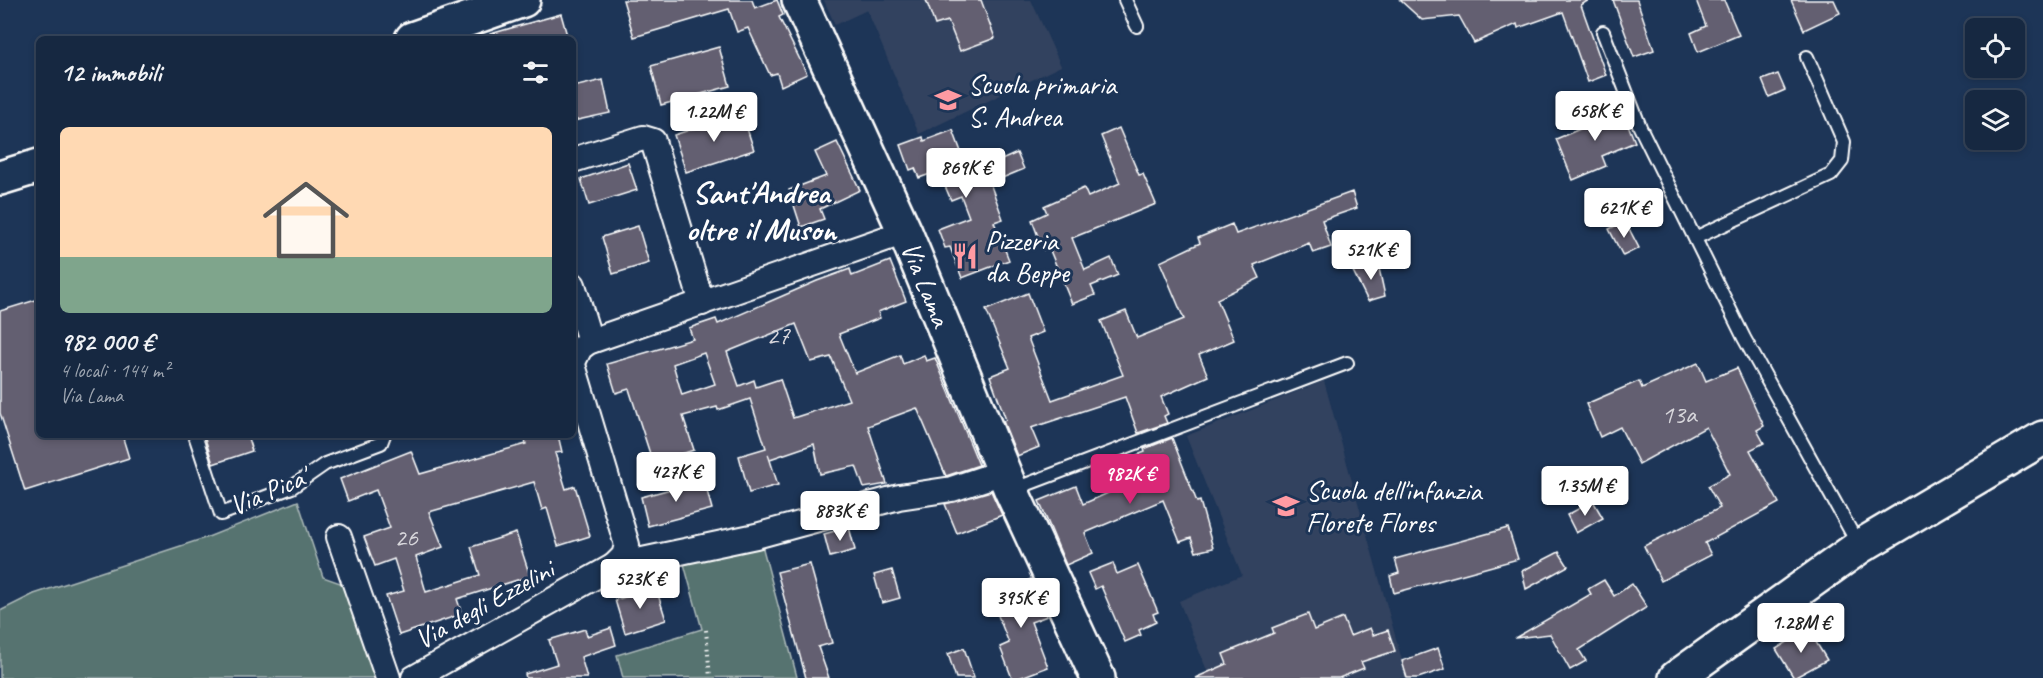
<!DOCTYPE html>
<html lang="it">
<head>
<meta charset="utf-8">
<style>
  :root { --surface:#162841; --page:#1f3048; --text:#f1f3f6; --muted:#9ea6b1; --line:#35445a; --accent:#db2777 }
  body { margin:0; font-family:Caveat,sans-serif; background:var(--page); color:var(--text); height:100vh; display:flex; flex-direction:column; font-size:22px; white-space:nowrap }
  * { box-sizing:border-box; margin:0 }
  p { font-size:20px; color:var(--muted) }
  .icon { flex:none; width:33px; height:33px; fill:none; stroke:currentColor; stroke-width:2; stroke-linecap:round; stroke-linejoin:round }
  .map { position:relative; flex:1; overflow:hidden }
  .side { position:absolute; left:36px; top:36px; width:540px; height:402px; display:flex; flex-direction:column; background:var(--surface); border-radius:9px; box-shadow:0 3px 9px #0003,0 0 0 2px var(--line) }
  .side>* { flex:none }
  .fabs { position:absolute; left:1965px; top:18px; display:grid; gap:12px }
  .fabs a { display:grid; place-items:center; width:60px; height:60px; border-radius:9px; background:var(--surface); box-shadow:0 3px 9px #0003,0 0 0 2px var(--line); font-size:30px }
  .price { position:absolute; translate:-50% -51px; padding:0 14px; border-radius:6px; background:#fff; color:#222; font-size:20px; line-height:39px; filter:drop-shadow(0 2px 3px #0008) }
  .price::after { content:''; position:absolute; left:50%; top:36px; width:18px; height:14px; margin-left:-9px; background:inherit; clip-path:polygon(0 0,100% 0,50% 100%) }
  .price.selected { background:var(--accent); color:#fff }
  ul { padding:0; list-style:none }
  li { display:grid; align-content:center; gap:12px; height:318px; padding:0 24px }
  li span { display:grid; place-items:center; height:186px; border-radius:9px; color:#555 }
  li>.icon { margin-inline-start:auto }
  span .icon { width:108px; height:108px; fill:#fffc; stroke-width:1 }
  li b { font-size:26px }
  h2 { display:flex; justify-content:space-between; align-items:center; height:72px; padding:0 24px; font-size:26px }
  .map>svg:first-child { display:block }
  .built { fill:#32425f }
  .green { fill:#577370; stroke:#abb9b8; stroke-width:1.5 }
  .building { fill:#635f71; stroke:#fff; stroke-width:1.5; fill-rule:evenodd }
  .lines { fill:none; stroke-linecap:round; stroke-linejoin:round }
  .lane-casing { stroke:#fff; stroke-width:16 }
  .street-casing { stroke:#fff; stroke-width:28 }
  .secondary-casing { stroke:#fff; stroke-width:38 }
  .path { stroke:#fff; stroke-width:4; stroke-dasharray:1.5 4.5; stroke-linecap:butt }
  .lane { stroke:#1d3557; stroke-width:12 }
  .street { stroke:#1d3557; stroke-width:24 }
  .secondary { stroke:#1d3557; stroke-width:33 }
  .labels { text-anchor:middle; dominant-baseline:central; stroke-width:6; stroke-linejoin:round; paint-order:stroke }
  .number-label { font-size:26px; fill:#d8d7dc }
  .poi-label { font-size:28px; fill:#fff; stroke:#1d3557; text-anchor:start }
  .street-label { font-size:28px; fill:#fff; stroke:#1d3557 }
  .quarter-label { font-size:32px; font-weight:bold; fill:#fff; stroke:#1d3557 }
</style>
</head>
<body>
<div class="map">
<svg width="2043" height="678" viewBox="0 0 2043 678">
  <rect width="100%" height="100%" fill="#1d3557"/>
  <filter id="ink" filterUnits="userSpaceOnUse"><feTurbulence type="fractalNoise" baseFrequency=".0167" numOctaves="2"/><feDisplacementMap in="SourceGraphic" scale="12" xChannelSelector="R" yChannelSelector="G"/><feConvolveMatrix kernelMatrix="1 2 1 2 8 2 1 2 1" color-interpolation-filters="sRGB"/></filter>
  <g filter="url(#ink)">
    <!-- built -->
    <g class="built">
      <path d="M 824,0 L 1031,0 L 1061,66 L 919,134 L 867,10 L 835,25 Z"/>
      <path d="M 1324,381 L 1407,678 L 1210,678 L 1179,601 L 1242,575 L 1186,436 Z"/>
    </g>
    <!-- green -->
    <g class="green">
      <path d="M 298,501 L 323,577 L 343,584 L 376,678 L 0,678 L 0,611 L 34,594 L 208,537 Z"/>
      <path d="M 762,545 L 797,677 L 623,678 L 617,655 L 702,629 L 684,564 Z"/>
    </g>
    <!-- building -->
    <g class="building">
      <path d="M 623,0 L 752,0 L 755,8 L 777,0 L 783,15 L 779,17 L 807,74 L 781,86 L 777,73 L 770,75 L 748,28 L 737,32 L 729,9 L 634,37 Z"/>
      <path d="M 926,0 L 981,0 L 995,38 L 960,51 L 948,21 L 935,25 Z"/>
      <path d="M 1400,0 L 1589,0 L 1581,5 L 1606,75 L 1588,82 L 1563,12 L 1518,28 L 1517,24 L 1474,43 L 1459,16 L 1422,20 Z"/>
      <path d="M 1613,0 L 1637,0 L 1654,50 L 1634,57 Z"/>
      <path d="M 1696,0 L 1724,0 L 1739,35 L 1698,52 L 1691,33 L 1706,26 Z"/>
      <path d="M 1791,0 L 1834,0 L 1840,13 L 1804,30 Z"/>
      <path d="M 561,14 L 568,39 L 491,39 L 490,34 Z"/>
      <path d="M 719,47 L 730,86 L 661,105 L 651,66 Z"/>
      <path d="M 1778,74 L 1785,90 L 1769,97 L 1762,80 Z"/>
      <path d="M 603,80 L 610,113 L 573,121 L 573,87 Z"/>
      <path d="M 1620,105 L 1635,142 L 1602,156 L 1606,166 L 1573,180 L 1556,139 L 1587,126 L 1584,120 Z"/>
      <path d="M 742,113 L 754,150 L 686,172 L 674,135 Z"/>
      <path d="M 1119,128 L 1139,175 L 1143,174 L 1156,204 L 1072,238 L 1085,270 L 1111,258 L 1118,275 L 1091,286 L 1095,295 L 1072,304 L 1049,248 L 1043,250 L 1032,220 L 1047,213 L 1044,206 L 1084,188 L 1088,197 L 1120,183 L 1101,136 Z"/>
      <path d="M 953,130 L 963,157 L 977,151 L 984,168 L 1017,153 L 1024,169 L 990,183 L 1003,219 L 994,222 L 1009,260 L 962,278 L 950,247 L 945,248 L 938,229 L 969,217 L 961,196 L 951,200 L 945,186 L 955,181 L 950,167 L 919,178 L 915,168 L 910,170 L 901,145 L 923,137 L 924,141 Z"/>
      <path d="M 837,142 L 860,190 L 820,209 L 824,219 L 801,227 L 789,190 L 826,176 L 815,152 Z"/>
      <path d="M 628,163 L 637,190 L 589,205 L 581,179 Z"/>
      <path d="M 1352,192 L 1357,208 L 1322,220 L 1331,247 L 1313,253 L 1309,243 L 1254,265 L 1260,278 L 1217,299 L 1234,340 L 1199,355 L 1208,376 L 1161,397 L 1168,414 L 1164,416 L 1167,423 L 1138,433 L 1125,397 L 1031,428 L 1039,447 L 1017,456 L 1003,421 L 1006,420 L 990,376 L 1010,368 L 986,310 L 1028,293 L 1043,332 L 1028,338 L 1052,400 L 1123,375 L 1101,321 L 1126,311 L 1137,338 L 1184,319 L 1160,262 L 1200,243 L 1198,238 L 1232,224 L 1236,234 Z"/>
      <path d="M 1625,221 L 1639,248 L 1623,256 L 1609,229 Z"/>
      <path d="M 638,226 L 649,263 L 613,274 L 602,237 Z"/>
      <path d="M 1377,259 L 1385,296 L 1368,301 L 1353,271 Z"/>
      <path d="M 890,261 L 906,301 L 878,312 L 880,318 L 839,334 L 855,373 L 900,355 L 903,364 L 924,355 L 926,361 L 935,358 L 979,465 L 946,476 L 917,408 L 868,426 L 887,484 L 864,488 L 856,466 L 820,474 L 814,444 L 770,459 L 768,454 L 778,485 L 749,493 L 739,456 L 766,448 L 750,399 L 718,410 L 717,407 L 683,416 L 694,450 L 653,463 L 629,389 L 616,393 L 607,364 L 693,339 L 689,328 L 716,319 L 718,324 L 817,281 L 850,269 L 852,276 ZM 796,324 L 811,362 L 831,357 L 849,400 L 793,418 L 780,379 L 756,387 L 754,380 L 739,386 L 727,352 ZM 704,353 L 715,384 L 682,395 L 673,364 Z"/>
      <path d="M 39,299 L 39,435 L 122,435 L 129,458 L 25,491 L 0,413 L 0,311 Z"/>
      <path d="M 1698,363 L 1706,381 L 1737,368 L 1764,426 L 1757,430 L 1764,443 L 1750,450 L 1779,503 L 1705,543 L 1711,555 L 1661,581 L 1644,546 L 1720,508 L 1708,486 L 1730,474 L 1706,427 L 1639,464 L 1620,427 L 1600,437 L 1586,404 L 1639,381 L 1642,388 Z"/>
      <path d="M 204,435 L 247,435 L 252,451 L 213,464 Z"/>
      <path d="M 524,435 L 558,435 L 562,452 L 555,453 L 566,489 L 575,486 L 590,536 L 558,546 L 547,508 L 542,510 L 534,482 L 429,512 L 443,547 L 416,557 L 426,592 L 480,575 L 471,547 L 516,533 L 530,576 L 457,599 L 462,614 L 399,635 L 386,596 L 404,591 L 394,559 L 375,566 L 364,537 L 390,528 L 376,490 L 348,501 L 340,479 L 411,451 L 420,474 L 526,444 Z"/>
      <path d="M 1172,438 L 1197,502 L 1200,501 L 1213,548 L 1196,552 L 1191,538 L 1180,542 L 1163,500 L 1085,533 L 1093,553 L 1066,565 L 1039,501 L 1076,486 L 1083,504 L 1145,477 L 1137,455 L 1145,452 L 1144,449 Z"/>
      <path d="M 704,480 L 712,509 L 648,526 L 641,497 Z"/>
      <path d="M 991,491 L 1002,515 L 957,533 L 945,504 Z"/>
      <path d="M 1593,501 L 1603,518 L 1576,533 L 1567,515 Z"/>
      <path d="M 849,527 L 855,550 L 830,557 L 824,534 Z"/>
      <path d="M 1508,528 L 1518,559 L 1394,593 L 1390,576 L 1399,573 L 1395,559 Z"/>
      <path d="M 1559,552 L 1568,566 L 1526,589 L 1522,571 Z"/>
      <path d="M 1113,563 L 1117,574 L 1138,565 L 1158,612 L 1153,614 L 1156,622 L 1139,630 L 1141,635 L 1125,642 L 1101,586 L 1095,589 L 1088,573 Z"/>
      <path d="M 810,564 L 832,643 L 818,647 L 829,678 L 806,678 L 777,572 Z"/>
      <path d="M 892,570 L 900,598 L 882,603 L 874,575 Z"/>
      <path d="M 1031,579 L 1047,616 L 1031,622 L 1048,667 L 1019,678 L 1012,678 L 1000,647 L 1009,643 L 991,598 Z"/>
      <path d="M 1604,580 L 1614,596 L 1632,584 L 1647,607 L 1579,650 L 1586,661 L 1570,670 L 1550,634 L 1515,638 L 1591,594 L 1588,589 Z"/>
      <path d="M 656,588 L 666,620 L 625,633 L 615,600 Z"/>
      <path d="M 1308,614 L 1314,630 L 1343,618 L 1350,636 L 1370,628 L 1373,635 L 1388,630 L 1395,651 L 1361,662 L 1364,668 L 1339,678 L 1195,678 L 1227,664 L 1223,654 L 1274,633 L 1272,628 Z"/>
      <path d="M 611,628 L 616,645 L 581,657 L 587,678 L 526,678 L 525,674 L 557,664 L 549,640 L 585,629 L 587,636 Z"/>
      <path d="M 1808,629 L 1827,660 L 1794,678 L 1776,649 Z"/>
      <path d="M 964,648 L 974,678 L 956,678 L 948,654 Z"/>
      <path d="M 1438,648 L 1445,669 L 1418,678 L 1407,678 L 1402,661 Z"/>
    </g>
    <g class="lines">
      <!-- lane casing -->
      <g class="lane-casing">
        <g id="lane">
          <path d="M 1125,0 L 1137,26"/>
          <path d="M 1603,32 L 1640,127 L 1744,338 L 1859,546"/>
          <path d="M 1695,238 L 1831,175 L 1842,161 L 1844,142 L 1807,57"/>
          <path d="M 195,435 L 221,514 L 292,487 L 325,464 L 381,443 L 384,435"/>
          <path d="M 1012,490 L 1347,363"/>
        </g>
      </g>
      <!-- street casing -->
      <g class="street-casing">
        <g id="street">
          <path d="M 573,160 L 643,138 L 653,141 L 702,303"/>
          <path d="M 573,285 L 590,341"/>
          <path d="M 573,362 L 580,348 L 588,342 L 905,232"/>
          <path d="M 573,365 L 627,545 L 624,556 L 614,566"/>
          <path d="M 339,537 L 388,678"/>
          <path d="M 414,678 L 614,566 L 756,536 L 899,497 L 952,489 L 1003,472"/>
        </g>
      </g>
      <!-- secondary casing -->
      <g class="secondary-casing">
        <g id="secondary">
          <path d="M 799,0 L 905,232 L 1011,490 L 1098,678"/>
          <path d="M 412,39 L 523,0"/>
          <path d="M 0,178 L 39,166"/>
          <path d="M 1676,678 L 1859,547 L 2043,438"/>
        </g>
      </g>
      <!-- path -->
      <path class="path" d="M 706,630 L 710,678"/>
      <!-- lane -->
      <use href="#lane" class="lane"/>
      <!-- street -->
      <use href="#street" class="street"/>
      <!-- secondary -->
      <use href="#secondary" class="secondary"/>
    </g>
  </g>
  <!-- icons -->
  <defs>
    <g id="school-bare" transform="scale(2.07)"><path d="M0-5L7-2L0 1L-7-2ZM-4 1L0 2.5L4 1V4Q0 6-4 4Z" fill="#ff9aa2" stroke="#1d3557" stroke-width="2.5" paint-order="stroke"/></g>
    <g id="restaurant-bare" transform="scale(2.07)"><path d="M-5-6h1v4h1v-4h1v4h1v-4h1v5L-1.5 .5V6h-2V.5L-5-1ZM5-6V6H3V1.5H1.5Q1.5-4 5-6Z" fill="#ff9aa2" stroke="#1d3557" stroke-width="2.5" paint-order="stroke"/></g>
  </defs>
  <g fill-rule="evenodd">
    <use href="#school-bare" x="948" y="100"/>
    <use href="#restaurant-bare" x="965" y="256"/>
    <use href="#school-bare" x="1286" y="506"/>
  </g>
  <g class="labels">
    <!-- number labels -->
    <g class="number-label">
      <text x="778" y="335">27</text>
      <text x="1679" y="414">13a</text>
      <text x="406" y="537">26</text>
    </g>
    <!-- poi labels -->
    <g class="poi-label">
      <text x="968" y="84">Scuola primaria<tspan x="968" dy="32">S. Andrea</tspan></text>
      <text x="985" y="240">Pizzeria<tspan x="985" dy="32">da Beppe</tspan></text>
      <text x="1306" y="490">Scuola dell'infanzia<tspan x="1306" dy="32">Florete Flores</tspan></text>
    </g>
    <!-- street labels -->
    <g class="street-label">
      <text transform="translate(926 284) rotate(68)">Via Lama</text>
      <text transform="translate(268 491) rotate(-23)">Via Pica'</text>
      <text transform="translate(484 604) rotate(-29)">Via degli Ezzelini</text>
    </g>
    <!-- quarter labels -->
    <g class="quarter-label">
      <text x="761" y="192">Sant'Andrea<tspan x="761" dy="37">oltre il Muson</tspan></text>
    </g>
  </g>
</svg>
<div class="fabs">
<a><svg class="icon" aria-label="locate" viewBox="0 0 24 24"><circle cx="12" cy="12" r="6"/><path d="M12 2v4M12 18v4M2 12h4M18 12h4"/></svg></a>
<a><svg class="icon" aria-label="layers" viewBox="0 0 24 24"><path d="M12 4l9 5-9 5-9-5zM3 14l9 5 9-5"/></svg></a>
</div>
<b class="price" style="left:1595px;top:142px">658K €</b>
<b class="price" style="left:714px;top:143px">1.22M €</b>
<b class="price" style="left:966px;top:199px">869K €</b>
<b class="price" style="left:1624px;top:239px">621K €</b>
<b class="price" style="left:1371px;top:281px">521K €</b>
<b class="price" style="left:676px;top:503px">427K €</b>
<b class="price selected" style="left:1130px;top:505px">982K €</b>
<b class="price" style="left:1585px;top:517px">1.35M €</b>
<b class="price" style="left:840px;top:542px">883K €</b>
<b class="price" style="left:640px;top:610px">523K €</b>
<b class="price" style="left:1021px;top:629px">395K €</b>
<b class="price" style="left:1801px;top:654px">1.28M €</b>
<section class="side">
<h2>12 immobili<svg class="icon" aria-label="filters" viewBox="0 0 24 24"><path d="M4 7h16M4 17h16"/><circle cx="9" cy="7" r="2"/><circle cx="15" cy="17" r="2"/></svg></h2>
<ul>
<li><span style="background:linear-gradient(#ffd9b3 70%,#7fa58c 0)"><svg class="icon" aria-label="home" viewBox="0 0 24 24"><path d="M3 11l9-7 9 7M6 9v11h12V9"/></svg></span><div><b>982 000 €</b><p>4 locali · 144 m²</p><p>Via Lama</p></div></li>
</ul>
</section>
</div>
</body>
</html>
